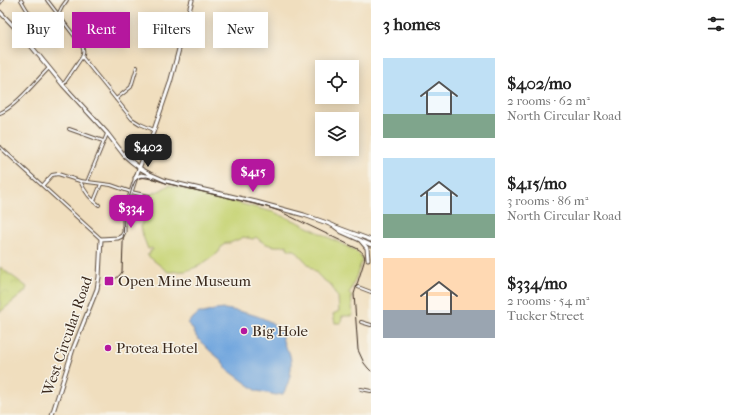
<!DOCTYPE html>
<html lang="en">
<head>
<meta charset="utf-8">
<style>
  :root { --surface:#fff; --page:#f2f2f2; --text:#222; --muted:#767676; --accent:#b5179e }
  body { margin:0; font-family:"IM FELL French Canon",serif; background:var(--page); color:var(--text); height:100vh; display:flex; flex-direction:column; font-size:15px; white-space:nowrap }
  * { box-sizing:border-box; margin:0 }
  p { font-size:13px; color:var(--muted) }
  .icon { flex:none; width:22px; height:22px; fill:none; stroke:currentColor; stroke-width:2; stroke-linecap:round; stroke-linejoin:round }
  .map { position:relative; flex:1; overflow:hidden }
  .side { display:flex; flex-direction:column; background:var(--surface); width:368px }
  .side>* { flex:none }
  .hud { position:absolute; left:12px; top:12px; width:299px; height:36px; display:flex; gap:8px }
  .tools { position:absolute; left:315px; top:60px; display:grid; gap:8px }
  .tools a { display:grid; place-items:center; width:44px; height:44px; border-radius:0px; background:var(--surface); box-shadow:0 2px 10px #0003; font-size:20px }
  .price { position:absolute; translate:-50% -34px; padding:0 9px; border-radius:8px; background:var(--accent); color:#fff; font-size:13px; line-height:26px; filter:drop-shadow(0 1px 2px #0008) }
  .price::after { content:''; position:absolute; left:50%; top:24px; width:12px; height:9px; margin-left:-6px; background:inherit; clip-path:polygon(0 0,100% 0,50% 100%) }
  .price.active { background:#222; color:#fff }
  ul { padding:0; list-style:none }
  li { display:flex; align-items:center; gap:12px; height:100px; padding:0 12px }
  li span { display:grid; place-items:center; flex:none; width:112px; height:80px; border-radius:0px; color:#555 }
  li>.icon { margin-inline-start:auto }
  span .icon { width:48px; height:48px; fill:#fffc; stroke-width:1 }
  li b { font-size:17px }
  h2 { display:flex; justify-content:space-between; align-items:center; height:48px; padding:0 12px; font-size:17px }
  .tag { padding:0 14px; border-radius:0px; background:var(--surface); box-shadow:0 2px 10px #0003; font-size:14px; line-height:36px }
  .tag.active { background:var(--accent); color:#fff }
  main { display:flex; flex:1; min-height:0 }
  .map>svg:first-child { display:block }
  .grass { fill:#c7d476; stroke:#817f4a }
  .park { fill:url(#park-crowns); stroke:#817f4a }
  .water { fill:#71a6de; stroke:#56687e }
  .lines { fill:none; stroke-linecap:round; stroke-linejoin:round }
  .minor-casing { stroke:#564536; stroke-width:4 }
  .tertiary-casing { stroke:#564536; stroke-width:5 }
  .minor { stroke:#fff; stroke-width:2 }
  .tertiary { stroke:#fff; stroke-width:3 }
  .tram { stroke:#3b2a1e; stroke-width:1 }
  .poi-dot { fill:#b5179e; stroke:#f7f3e8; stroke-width:1.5 }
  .labels { text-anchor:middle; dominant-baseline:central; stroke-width:3; stroke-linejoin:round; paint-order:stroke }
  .poi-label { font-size:15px; fill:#3b2a1e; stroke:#f7f3e8; text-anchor:start }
  .street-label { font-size:15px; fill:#3b2a1e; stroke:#f7f3e8 }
</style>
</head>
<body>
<main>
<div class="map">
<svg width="371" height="415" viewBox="0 0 371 415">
  <defs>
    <pattern id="park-crowns" width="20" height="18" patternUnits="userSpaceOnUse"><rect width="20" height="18" fill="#c7d476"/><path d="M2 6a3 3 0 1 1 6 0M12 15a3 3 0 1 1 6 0" fill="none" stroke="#acb666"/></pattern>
  </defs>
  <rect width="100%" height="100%" fill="#f7f3e8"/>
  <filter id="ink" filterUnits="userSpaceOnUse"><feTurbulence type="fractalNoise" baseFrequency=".025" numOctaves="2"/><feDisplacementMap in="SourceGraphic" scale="8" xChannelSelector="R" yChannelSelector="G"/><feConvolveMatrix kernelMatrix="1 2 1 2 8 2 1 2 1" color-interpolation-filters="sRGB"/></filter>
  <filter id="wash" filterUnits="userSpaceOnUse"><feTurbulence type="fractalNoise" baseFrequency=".012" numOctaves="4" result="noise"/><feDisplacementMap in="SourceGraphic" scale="16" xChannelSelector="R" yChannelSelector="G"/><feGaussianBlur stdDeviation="0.9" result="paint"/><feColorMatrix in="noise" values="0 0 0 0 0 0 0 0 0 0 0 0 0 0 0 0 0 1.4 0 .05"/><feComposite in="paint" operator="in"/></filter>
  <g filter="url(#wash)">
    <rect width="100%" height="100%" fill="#f0debe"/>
    <!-- grass -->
    <path class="grass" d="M 169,185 L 273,212 L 300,223 L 356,251 L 361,256 L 362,261 L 351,290 L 350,291 L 349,293 L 351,295 L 353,316 L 342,316 L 341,323 L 335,323 L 333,314 L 339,311 L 338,297 L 335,294 L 332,286 L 321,278 L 295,250 L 291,250 L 287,248 L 287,245 C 275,248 264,245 256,237 L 253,239 L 243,237 L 242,238 L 230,243 L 226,243 L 222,246 L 218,253 L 199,266 L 186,271 L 168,272 L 147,255 L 150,254 L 150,251 L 153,250 L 152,248 L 148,249 L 143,236 L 141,226 L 151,194 L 161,190 Z"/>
    <!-- park -->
    <path class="park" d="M 0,267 L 27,287 L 25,292 L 0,312 Z"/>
    <!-- water -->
    <path class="water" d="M 225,309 C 240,311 266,316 277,327 C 282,331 282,338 284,344 C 285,347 287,349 289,352 C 294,365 290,382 283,394 L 276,395 L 257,391 L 228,370 L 221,360 L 209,350 L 197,338 L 192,328 L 187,323 L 199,313 L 204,313 L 214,310 Z"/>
  </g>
  <g filter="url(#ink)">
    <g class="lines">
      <!-- minor casing -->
      <g class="minor-casing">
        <g id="minor">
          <path d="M 21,0 C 26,8 32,22 43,21 C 49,20 54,17 59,17"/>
          <path d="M 47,0 L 63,21 L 82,46 C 84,50 84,53 82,57 L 63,85"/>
          <path d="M 0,3 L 2,0"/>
          <path d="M 58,15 L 62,7 L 67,0"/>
          <path d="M 50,37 L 63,21"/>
          <path d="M 82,57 L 132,119 L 140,124 L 154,130"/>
          <path d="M 116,99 L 131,87 L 137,67"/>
          <path d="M 0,113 C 15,107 37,80 49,68"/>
          <path d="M 69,129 L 103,141"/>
          <path d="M 0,147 L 101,239"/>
          <path d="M 80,181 C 84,190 91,200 99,205"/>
          <path d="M 87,182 L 107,134"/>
          <path d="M 43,185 L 52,175 L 58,174 L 80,181 L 111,185 L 131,192 L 149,196"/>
          <path d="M 94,201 L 101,184"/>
          <path d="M 358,287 L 371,292"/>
          <path d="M 361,322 L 371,325"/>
          <path d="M 361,389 L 371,391"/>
        </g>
      </g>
      <!-- tertiary casing -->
      <g class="tertiary-casing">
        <g id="tertiary">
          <path d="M 0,12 L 23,36 L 63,85 L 107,133 L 124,155 L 132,162 L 141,169 L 150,174 L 166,181 L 256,202 L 304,215 L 327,223 L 334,226 L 342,232 L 371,245"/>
          <path d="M 135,178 L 141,175 L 152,177"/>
          <path d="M 336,227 L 371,240"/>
          <path d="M 361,241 L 367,248 L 368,259"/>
          <path d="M 52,415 L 73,349 L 97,289 L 99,277 L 101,239 L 118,238 L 122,236 L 124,232 L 124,216 L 131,192 L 138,171 L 154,130 L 170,83 L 192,0"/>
        </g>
      </g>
      <!-- minor -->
      <use href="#minor" class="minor"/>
      <!-- tertiary -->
      <use href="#tertiary" class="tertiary"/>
      <!-- tram -->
      <path class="tram" d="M 108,284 L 119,276 L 122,272 L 124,216 L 132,188 L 135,181 L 139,178 L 147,177 L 169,184 L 267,207 L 279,211 L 358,249 C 363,252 366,256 364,262 L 354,294 L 358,350 L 364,363 L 368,368 L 371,371"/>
    </g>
  </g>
  <!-- markers -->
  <g class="poi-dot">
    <rect x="104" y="276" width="10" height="10" rx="2"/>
    <circle cx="244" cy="331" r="4"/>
    <circle cx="108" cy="348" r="4"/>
  </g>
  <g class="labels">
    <!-- poi labels -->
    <g class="poi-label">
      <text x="118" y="281">Open Mine Museum</text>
      <text x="252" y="331">Big Hole</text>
      <text x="116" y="348">Protea Hotel</text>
    </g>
    <!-- street labels -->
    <g class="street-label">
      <text transform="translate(67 336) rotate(-71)">West Circular Road</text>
    </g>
  </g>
</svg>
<div class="tools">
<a><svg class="icon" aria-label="locate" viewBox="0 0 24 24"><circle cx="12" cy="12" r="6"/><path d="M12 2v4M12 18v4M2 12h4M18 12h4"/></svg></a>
<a><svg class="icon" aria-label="layers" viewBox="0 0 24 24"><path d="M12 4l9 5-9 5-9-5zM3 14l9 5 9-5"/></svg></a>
</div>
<b class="price active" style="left:148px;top:168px">$402</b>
<b class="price" style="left:253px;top:193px">$415</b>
<b class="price" style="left:131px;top:229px">$334</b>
<div class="hud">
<a class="tag">Buy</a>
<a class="tag active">Rent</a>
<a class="tag">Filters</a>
<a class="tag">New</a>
</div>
</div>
<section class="side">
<h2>3 homes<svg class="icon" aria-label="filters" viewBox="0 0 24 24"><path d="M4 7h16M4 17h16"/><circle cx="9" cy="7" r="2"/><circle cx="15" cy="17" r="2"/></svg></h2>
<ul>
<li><span style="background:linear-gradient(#bfe0f5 70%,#7fa58c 0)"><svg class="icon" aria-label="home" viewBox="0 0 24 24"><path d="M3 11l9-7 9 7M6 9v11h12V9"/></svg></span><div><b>$402/mo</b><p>2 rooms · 62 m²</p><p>North Circular Road</p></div></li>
<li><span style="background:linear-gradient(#bfe0f5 70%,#7fa58c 0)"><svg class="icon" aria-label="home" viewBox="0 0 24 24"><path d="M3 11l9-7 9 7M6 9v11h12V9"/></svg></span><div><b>$415/mo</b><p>3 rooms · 86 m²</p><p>North Circular Road</p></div></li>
<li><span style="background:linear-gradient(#ffd9b3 65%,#9aa5b1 0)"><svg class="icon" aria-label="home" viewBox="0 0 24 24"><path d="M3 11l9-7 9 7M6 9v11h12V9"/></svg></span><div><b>$334/mo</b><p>2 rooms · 54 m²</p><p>Tucker Street</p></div></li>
</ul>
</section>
</main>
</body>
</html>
